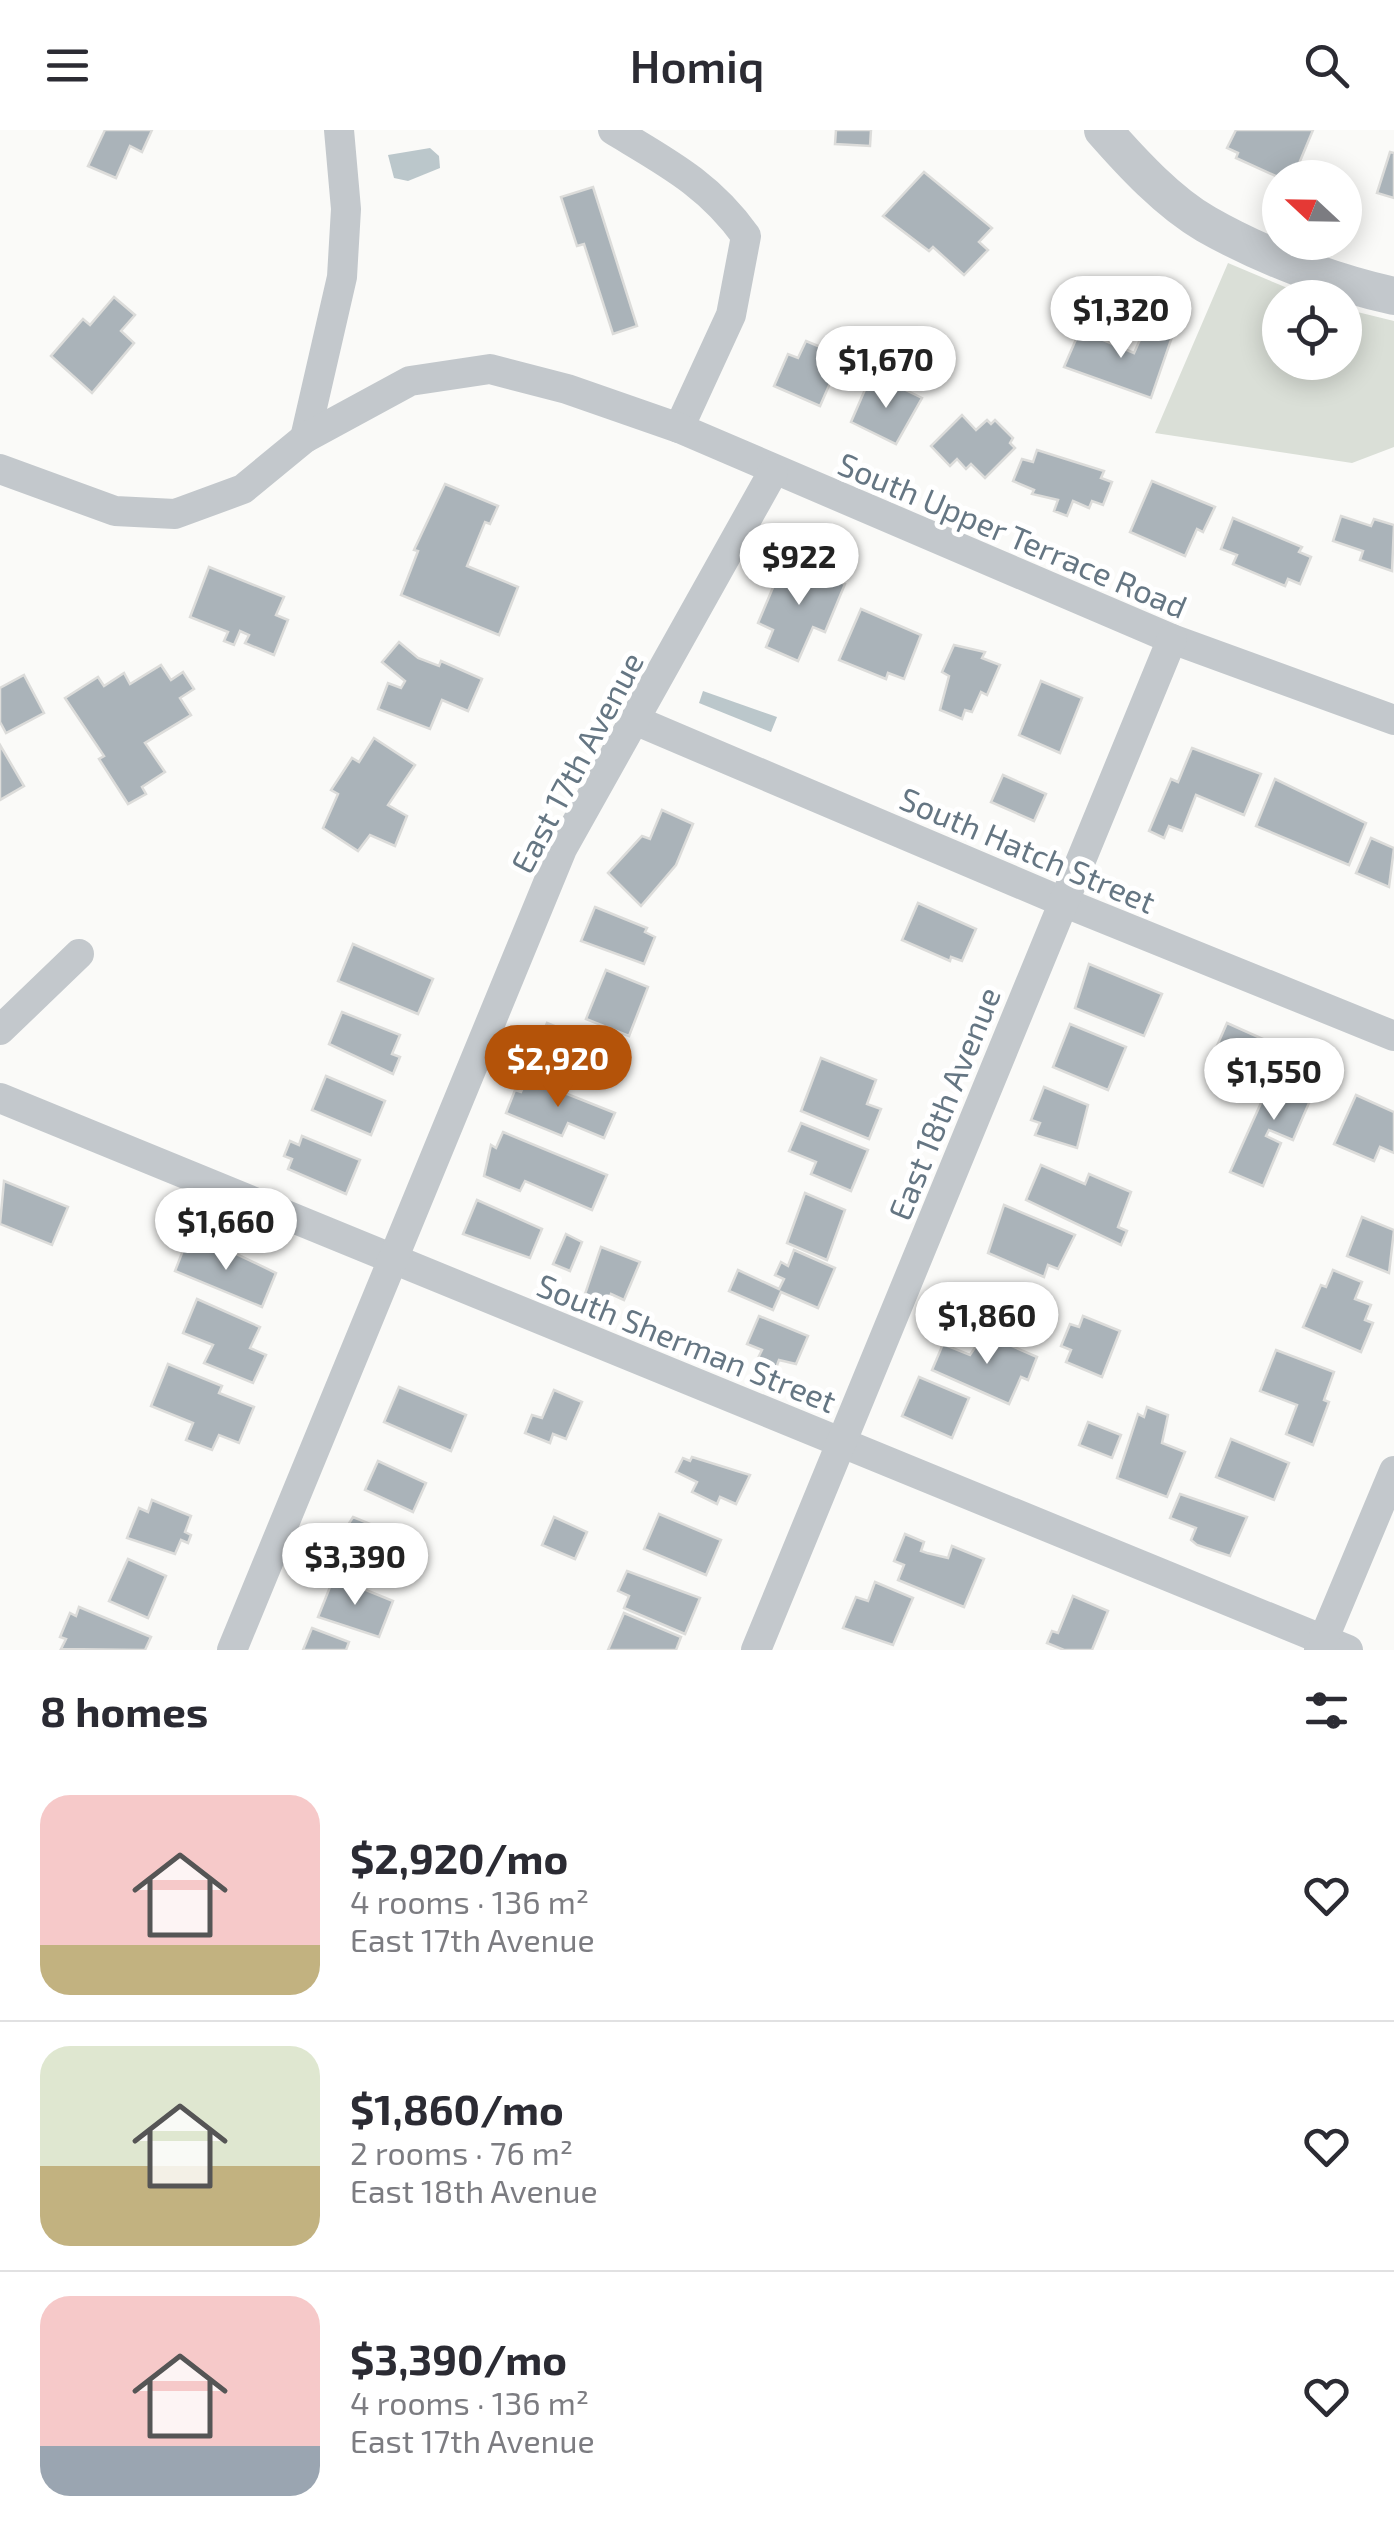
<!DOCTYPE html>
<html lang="en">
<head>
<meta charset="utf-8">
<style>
  :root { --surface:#fff; --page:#f2f2f3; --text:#2b2b33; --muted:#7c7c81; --line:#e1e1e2; --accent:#b45309 }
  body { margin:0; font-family:"Exo 2",sans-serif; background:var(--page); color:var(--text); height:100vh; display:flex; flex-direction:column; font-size:38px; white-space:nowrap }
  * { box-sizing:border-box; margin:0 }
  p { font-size:32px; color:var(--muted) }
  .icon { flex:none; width:55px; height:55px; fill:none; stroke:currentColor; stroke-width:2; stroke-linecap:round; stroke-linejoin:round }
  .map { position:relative; height:1520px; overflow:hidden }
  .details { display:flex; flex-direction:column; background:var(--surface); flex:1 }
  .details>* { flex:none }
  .needle { width:65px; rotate:292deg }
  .fabs { position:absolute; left:1262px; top:30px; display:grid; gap:20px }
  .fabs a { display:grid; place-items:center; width:100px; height:100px; border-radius:50%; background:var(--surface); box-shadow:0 5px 25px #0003; font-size:50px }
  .price { position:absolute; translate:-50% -85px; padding:0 22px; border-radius:35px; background:#fff; color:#222; font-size:32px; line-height:65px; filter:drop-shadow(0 2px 5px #0008) }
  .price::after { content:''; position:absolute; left:50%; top:60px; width:30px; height:22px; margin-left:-15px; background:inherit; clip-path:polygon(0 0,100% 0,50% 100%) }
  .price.on { background:var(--accent); color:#fff }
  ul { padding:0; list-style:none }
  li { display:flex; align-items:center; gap:30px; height:250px; padding:0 40px }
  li+li { border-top:2px solid var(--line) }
  li span { display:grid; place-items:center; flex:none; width:280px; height:200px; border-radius:30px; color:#555 }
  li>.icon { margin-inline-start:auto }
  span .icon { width:120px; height:120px; fill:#fffc; stroke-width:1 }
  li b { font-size:42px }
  h2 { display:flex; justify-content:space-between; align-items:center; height:120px; padding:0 40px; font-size:42px }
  header { display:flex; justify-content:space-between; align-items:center; height:130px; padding:0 40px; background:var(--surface); font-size:45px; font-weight:600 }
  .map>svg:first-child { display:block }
  .green { fill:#dadfd7 }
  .water { fill:#bbc7cb }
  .building { fill:#aab3b9; stroke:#dcdcda; stroke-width:2.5 }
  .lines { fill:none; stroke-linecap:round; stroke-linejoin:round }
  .minor { stroke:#c3c8cc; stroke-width:30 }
  .tertiary { stroke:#c3c8cc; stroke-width:38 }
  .labels { text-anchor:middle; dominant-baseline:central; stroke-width:10; stroke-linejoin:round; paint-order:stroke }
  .street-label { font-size:32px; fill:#657683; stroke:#fff }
</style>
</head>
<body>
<header><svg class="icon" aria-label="menu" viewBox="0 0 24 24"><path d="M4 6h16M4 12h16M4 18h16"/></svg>Homiq<svg class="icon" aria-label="search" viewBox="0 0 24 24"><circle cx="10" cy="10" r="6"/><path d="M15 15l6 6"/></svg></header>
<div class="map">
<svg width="1394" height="1520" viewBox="0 0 1394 1520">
  <rect width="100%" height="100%" fill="#fafaf8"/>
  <!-- green -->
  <path class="green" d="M 1228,133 L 1309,167 L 1280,168 L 1280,232 L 1345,232 L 1345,179 L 1394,191 L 1394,317 L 1352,333 L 1155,303 Z"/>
  <!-- water -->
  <g class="water">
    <path d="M 430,18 L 439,26 L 440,38 L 408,51 L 394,48 L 388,25 Z"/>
    <path d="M 703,561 L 777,587 L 771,602 L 699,573 Z"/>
  </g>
  <!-- building -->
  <g class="building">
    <path d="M 105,0 L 152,0 L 142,22 L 130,16 L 116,48 L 88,36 Z"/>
    <path d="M 836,0 L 871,0 L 870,16 L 835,14 Z"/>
    <path d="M 1236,0 L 1313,0 L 1293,48 L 1280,48 L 1236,28 L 1238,23 L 1227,18 Z"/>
    <path d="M 1390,22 L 1394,23 L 1394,68 L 1377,63 Z"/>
    <path d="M 924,42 L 992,98 L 979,112 L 988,120 L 964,145 L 933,117 L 929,121 L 883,86 Z"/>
    <path d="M 593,57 L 637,196 L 613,204 L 584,114 L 577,116 L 561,67 Z"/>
    <path d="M 114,167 L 135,185 L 121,201 L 134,213 L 92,263 L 51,226 L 83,189 L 90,195 Z"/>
    <path d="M 1146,196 L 1172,207 L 1151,268 L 1064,237 L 1080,200 L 1134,223 Z"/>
    <path d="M 806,211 L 842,226 L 820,276 L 774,256 L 788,224 L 798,228 Z"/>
    <path d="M 885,250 L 922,268 L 896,314 L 851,292 L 867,255 L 880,261 Z"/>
    <path d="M 962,285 L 976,300 L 987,290 L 991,294 L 995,290 L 1013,308 L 1010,313 L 1015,318 L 985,348 L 971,334 L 966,339 L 957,329 L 950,336 L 931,316 Z"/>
    <path d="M 1037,320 L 1104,341 L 1101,348 L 1112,352 L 1103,375 L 1092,371 L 1089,378 L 1073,371 L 1067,386 L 1054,381 L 1058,370 L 1032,364 L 1034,360 L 1013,351 L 1022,329 L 1033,332 Z"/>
    <path d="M 1152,351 L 1215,377 L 1203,402 L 1197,399 L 1185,426 L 1130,402 Z"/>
    <path d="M 445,354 L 498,376 L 490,394 L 485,392 L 467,436 L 518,457 L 499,505 L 401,465 L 418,421 L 414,420 Z"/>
    <path d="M 1341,386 L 1371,396 L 1374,389 L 1394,395 L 1392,441 L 1360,430 L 1363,421 L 1333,411 Z"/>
    <path d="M 1233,388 L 1302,417 L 1299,422 L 1311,427 L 1300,454 L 1288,449 L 1285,456 L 1233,434 L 1237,425 L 1221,419 Z"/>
    <path d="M 785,429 L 845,454 L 825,502 L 813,497 L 798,531 L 766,517 L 773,500 L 758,493 Z"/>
    <path d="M 209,437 L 284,467 L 276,485 L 288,490 L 274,525 L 245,513 L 249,505 L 240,501 L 234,515 L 224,511 L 228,502 L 190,487 Z"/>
    <path d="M 861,479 L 921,505 L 904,549 L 888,543 L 886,549 L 839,530 Z"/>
    <path d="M 399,512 L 418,528 L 439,536 L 441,531 L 482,549 L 468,581 L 442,570 L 430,599 L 378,579 L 388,553 L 401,558 L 405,551 L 382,532 Z"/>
    <path d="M 954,515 L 985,522 L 982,528 L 1000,535 L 987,565 L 981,562 L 972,582 L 965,580 L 962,589 L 940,580 L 949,546 L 942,542 Z"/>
    <path d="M 161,535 L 171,550 L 183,542 L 194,559 L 180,568 L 191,585 L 145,613 L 165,642 L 142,657 L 146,664 L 128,674 L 99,629 L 104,626 L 65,568 L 98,547 L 104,556 L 124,543 L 130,554 Z"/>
    <path d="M 24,545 L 44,583 L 6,603 L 0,592 L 0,558 Z"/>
    <path d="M 1041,551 L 1082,568 L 1060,623 L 1019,605 Z"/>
    <path d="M 374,608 L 415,635 L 388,675 L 407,686 L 395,716 L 370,705 L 358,721 L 323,698 L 338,664 L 331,660 L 352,628 L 359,632 Z"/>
    <path d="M 0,615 L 24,656 L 0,670 Z"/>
    <path d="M 1192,618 L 1261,644 L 1244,685 L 1196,665 L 1182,701 L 1169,696 L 1164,708 L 1149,701 L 1171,649 L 1178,652 Z"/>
    <path d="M 1003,645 L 1046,664 L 1034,691 L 991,672 Z"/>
    <path d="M 1275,649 L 1366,693 L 1349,735 L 1256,696 Z"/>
    <path d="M 662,680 L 693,694 L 676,735 L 641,776 L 608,743 L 642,706 L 650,709 Z"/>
    <path d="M 1371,708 L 1394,718 L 1389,757 L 1356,743 Z"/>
    <path d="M 918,773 L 976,799 L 962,831 L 951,827 L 950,831 L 902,810 Z"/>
    <path d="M 595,777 L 647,798 L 645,802 L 655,807 L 644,834 L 581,811 Z"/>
    <path d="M 353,814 L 433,849 L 418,884 L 338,851 Z"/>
    <path d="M 1089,834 L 1162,864 L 1144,906 L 1075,878 Z"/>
    <path d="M 606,840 L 648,857 L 629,906 L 586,889 Z"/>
    <path d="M 342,882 L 400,905 L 392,924 L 400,927 L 393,944 L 329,914 Z"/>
    <path d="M 547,893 L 600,915 L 595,926 L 608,931 L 596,958 L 531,931 Z"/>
    <path d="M 1227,893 L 1265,910 L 1244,958 L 1206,941 Z"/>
    <path d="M 1070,894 L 1126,917 L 1108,960 L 1053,937 Z"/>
    <path d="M 821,928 L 876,950 L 867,974 L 881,979 L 869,1009 L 801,981 Z"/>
    <path d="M 1278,935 L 1318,952 L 1293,1010 L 1269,1000 L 1266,1006 L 1281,1013 L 1263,1056 L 1230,1042 Z"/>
    <path d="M 326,946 L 385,971 L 371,1005 L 312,980 Z"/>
    <path d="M 527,948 L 615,983 L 604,1008 L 568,993 L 562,1006 L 506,983 L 515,960 L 521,962 Z"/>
    <path d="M 1044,957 L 1088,975 L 1077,1018 L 1035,1005 L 1040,993 L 1031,990 Z"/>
    <path d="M 1356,965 L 1394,982 L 1394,1023 L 1380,1017 L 1374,1031 L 1334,1014 Z"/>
    <path d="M 801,993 L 868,1020 L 851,1061 L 811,1044 L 816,1032 L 789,1021 Z"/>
    <path d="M 503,1002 L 607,1045 L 592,1080 L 525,1051 L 520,1061 L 484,1046 L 491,1015 L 496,1018 Z"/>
    <path d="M 302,1006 L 360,1030 L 346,1064 L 288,1039 L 292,1029 L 284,1026 L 290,1011 L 299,1015 Z"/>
    <path d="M 1041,1035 L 1085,1054 L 1089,1044 L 1131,1062 L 1118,1097 L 1127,1101 L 1121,1115 L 1026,1070 Z"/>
    <path d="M 4,1051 L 68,1077 L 52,1115 L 0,1094 Z"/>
    <path d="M 805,1063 L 845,1080 L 827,1130 L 787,1113 Z"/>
    <path d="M 477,1070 L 542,1099 L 530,1128 L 463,1104 Z"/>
    <path d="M 1004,1075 L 1075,1105 L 1058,1139 L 1048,1135 L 1044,1147 L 988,1123 Z"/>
    <path d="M 1362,1087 L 1394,1100 L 1389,1143 L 1347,1126 Z"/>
    <path d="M 566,1104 L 582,1112 L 570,1141 L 553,1134 Z"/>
    <path d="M 187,1110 L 226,1125 L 228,1120 L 276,1143 L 262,1177 L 175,1141 Z"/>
    <path d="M 601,1117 L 640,1132 L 624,1170 L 611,1164 L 607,1173 L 585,1164 Z"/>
    <path d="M 794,1120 L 835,1138 L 818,1178 L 781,1162 L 773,1180 L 729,1161 L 738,1140 L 779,1159 L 784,1149 L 775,1145 L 781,1132 L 788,1136 Z"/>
    <path d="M 1333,1140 L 1362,1152 L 1355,1169 L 1371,1175 L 1365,1190 L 1373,1193 L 1361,1222 L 1303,1197 L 1321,1155 L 1326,1157 Z"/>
    <path d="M 197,1169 L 260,1197 L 250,1218 L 266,1225 L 253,1253 L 204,1233 L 213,1215 L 183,1203 Z"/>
    <path d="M 759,1186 L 808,1206 L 796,1234 L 779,1230 L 776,1238 L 757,1230 L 762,1220 L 747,1214 Z"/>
    <path d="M 1083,1186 L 1120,1201 L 1102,1247 L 1066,1232 L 1071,1220 L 1061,1216 L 1070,1194 L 1079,1197 Z"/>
    <path d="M 984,1204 L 1037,1227 L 1028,1250 L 1021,1247 L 1009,1274 L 932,1240 L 943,1214 L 970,1225 Z"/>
    <path d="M 1276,1220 L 1334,1242 L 1324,1270 L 1329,1272 L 1313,1315 L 1286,1304 L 1297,1275 L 1260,1261 Z"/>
    <path d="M 168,1234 L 222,1256 L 219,1263 L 254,1277 L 239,1313 L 219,1305 L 212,1320 L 186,1310 L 193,1293 L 151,1276 Z"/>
    <path d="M 919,1247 L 969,1268 L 952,1308 L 902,1286 Z"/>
    <path d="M 399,1257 L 466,1285 L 451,1321 L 384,1292 Z"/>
    <path d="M 554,1260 L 582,1272 L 566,1309 L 553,1304 L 550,1313 L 525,1303 L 532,1285 L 542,1288 Z"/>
    <path d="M 1147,1277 L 1168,1285 L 1162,1313 L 1185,1322 L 1167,1367 L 1117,1348 L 1138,1284 L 1144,1287 Z"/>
    <path d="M 1088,1292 L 1121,1305 L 1112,1328 L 1079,1315 Z"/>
    <path d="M 1231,1309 L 1289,1333 L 1274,1370 L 1216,1347 Z"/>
    <path d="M 692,1327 L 750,1345 L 736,1374 L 720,1367 L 717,1374 L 692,1362 L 697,1352 L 676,1342 L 683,1328 L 690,1331 Z"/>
    <path d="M 378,1331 L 426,1353 L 413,1382 L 365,1360 Z"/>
    <path d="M 1180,1364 L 1247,1387 L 1230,1426 L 1197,1415 L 1191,1410 L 1196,1398 L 1170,1388 Z"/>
    <path d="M 152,1370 L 191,1386 L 185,1402 L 191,1405 L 188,1413 L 181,1410 L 175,1424 L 127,1408 L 139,1378 L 148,1382 Z"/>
    <path d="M 659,1384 L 721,1410 L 706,1445 L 644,1419 Z"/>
    <path d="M 353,1387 L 397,1405 L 389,1423 L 383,1421 L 374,1442 L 337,1426 L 342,1413 L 338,1411 Z"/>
    <path d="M 554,1387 L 587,1402 L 575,1429 L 542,1415 Z"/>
    <path d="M 905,1404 L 924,1412 L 921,1421 L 927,1423 L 948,1428 L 952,1416 L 984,1429 L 964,1477 L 898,1450 L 904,1435 L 894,1431 Z"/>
    <path d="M 128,1429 L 166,1446 L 148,1488 L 109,1471 Z"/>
    <path d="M 627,1441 L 700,1468 L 685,1504 L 624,1478 L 629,1466 L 618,1461 Z"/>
    <path d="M 334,1447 L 393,1471 L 379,1507 L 318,1487 Z"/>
    <path d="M 875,1452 L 913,1468 L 893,1515 L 843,1498 L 856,1467 L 868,1471 Z"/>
    <path d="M 1073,1466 L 1108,1481 L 1092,1520 L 1064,1520 L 1047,1513 L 1052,1501 L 1058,1503 Z"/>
    <path d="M 79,1477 L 151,1507 L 145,1520 L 61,1519 L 66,1509 L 60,1507 L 70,1483 L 76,1486 Z"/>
    <path d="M 624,1483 L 681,1507 L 676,1520 L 608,1520 Z"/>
    <path d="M 312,1498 L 349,1512 L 346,1520 L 303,1520 Z"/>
  </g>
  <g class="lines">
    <!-- minor -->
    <g class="minor">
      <path d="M 613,0 C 666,32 709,54 746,106 L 731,185 L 679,298"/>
      <path d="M 305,308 L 342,147 L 346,79 L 339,0"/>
      <path d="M 0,339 L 115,381 L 175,384 L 243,359 L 305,308 L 410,251 L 490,239 L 567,259 L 679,298 L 1172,509 L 1394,590"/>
      <path d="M 637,591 L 1063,772 L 1394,906"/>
      <path d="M 0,900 L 79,824"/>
      <path d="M 0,968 L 1348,1520"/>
      <path d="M 232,1520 L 562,719 L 773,342"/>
      <path d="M 756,1520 L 1172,509"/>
      <path d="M 1319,1520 L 1394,1341"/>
    </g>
    <!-- tertiary -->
    <path class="tertiary" d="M 1103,0 C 1132,33 1168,72 1206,94 C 1262,126 1331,152 1394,166"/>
  </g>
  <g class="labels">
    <!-- street labels -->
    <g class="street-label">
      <text transform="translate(1013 404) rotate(23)">South Upper Terrace Road</text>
      <text transform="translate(576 632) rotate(-62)">East 17th Avenue</text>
      <text transform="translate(1028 719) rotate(23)">South Hatch Street</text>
      <text transform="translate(943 973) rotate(-68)">East 18th Avenue</text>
      <text transform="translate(687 1212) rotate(22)">South Sherman Street</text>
    </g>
  </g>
</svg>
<div class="fabs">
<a><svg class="needle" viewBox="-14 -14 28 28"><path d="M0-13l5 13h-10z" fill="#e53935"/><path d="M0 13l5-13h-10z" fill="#7c7c81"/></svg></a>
<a><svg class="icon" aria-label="locate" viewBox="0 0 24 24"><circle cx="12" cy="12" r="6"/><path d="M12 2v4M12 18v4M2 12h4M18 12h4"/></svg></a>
</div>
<b class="price" style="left:1121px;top:231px">$1,320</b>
<b class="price" style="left:886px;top:281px">$1,670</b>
<b class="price" style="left:799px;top:478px">$922</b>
<b class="price on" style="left:558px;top:980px">$2,920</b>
<b class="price" style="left:1274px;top:993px">$1,550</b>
<b class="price" style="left:226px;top:1143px">$1,660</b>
<b class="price" style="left:987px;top:1237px">$1,860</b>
<b class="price" style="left:355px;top:1478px">$3,390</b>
</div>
<section class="details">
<h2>8 homes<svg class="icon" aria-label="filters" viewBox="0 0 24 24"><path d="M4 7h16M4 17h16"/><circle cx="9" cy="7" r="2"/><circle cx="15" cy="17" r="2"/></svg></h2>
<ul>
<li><span style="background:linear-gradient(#f6c9c9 75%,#c2b280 0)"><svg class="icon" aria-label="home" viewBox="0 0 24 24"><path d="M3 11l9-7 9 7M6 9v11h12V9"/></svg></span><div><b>$2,920/mo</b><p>4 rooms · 136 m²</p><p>East 17th Avenue</p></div><svg class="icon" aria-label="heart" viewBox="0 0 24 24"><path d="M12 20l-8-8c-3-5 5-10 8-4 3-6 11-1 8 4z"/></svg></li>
<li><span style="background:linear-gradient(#dfe7d0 60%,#c2b280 0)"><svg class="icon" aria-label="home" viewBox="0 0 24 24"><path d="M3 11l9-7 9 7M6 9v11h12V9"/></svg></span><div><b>$1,860/mo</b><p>2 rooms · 76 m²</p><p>East 18th Avenue</p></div><svg class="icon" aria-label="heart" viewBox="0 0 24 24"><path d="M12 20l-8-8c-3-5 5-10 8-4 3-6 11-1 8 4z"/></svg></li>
<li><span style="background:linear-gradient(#f6c9c9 75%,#9aa5b1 0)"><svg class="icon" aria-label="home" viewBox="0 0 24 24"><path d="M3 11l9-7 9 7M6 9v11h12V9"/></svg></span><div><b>$3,390/mo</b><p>4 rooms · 136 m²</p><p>East 17th Avenue</p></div><svg class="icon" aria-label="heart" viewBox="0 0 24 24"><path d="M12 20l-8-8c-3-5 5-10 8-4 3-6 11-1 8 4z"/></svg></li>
</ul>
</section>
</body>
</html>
